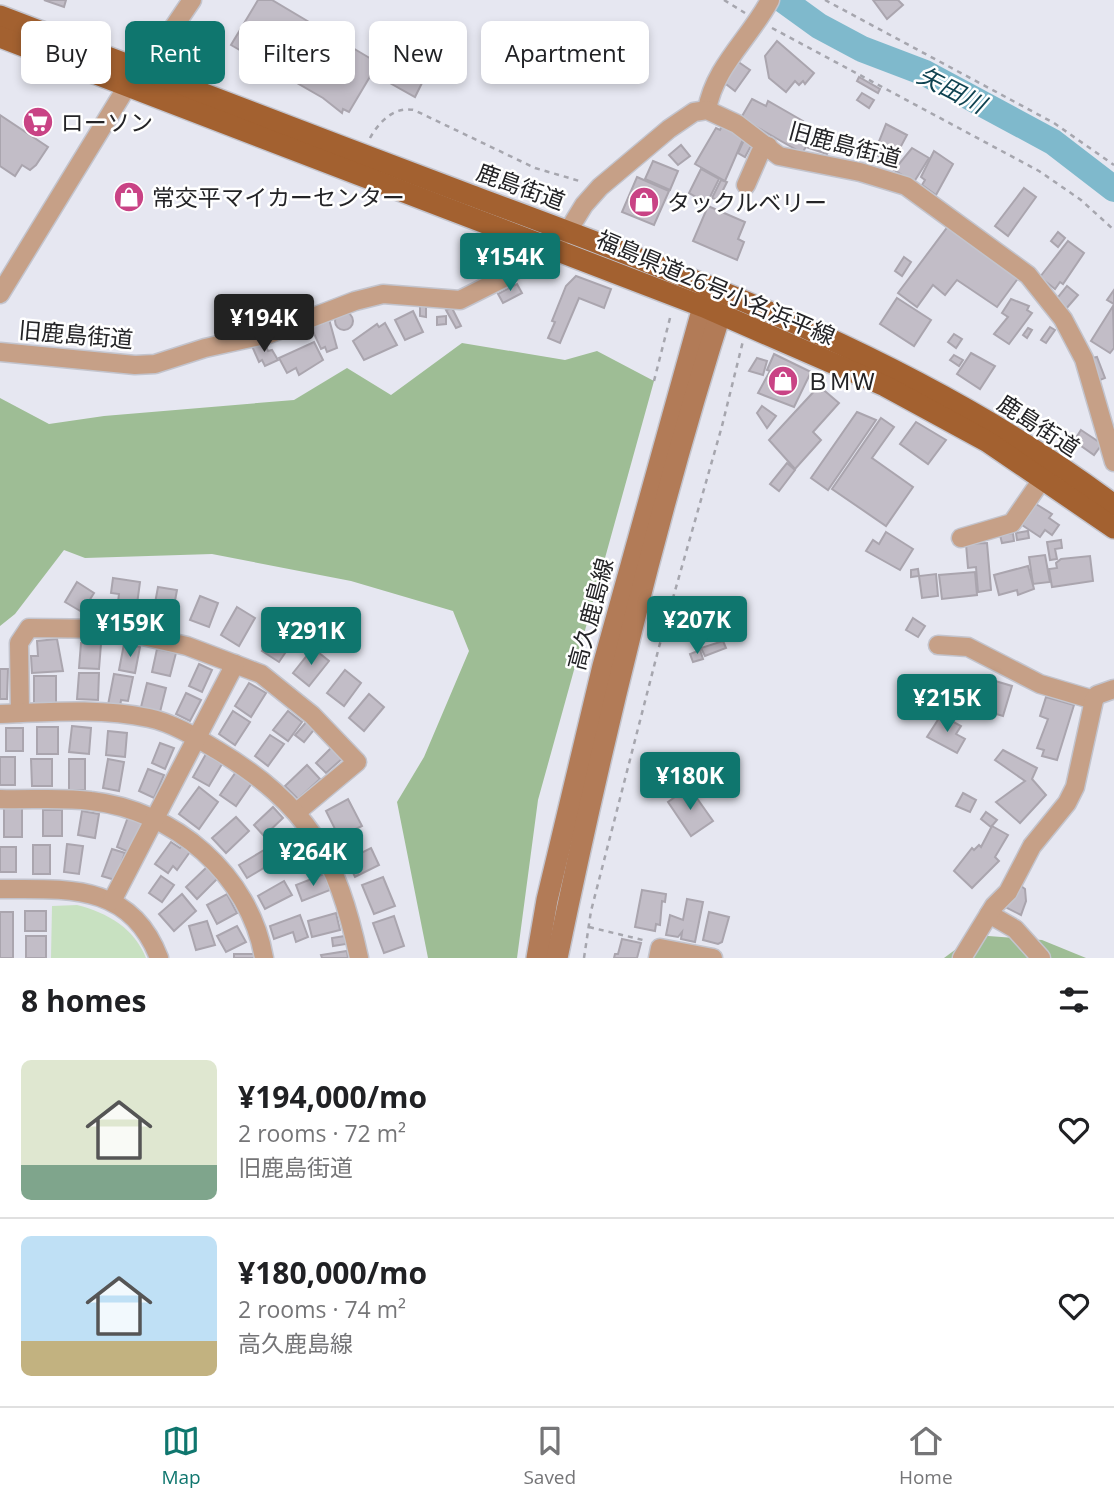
<!DOCTYPE html>
<html lang="en">
<head>
<meta charset="utf-8">
<style>
  :root { --surface:#fff; --page:#f6f6f6; --text:#202124; --muted:#757577; --line:#e0e0e0; --accent:#0f766e }
  body { margin:0; font-family:"Open Sans","Noto Sans JP",sans-serif; background:var(--page); color:var(--text); height:100vh; display:flex; flex-direction:column; font-size:26px; white-space:nowrap }
  * { box-sizing:border-box; margin:0 }
  p { font-size:23px; color:var(--muted) }
  .icon { flex:none; width:38px; height:38px; fill:none; stroke:currentColor; stroke-width:2; stroke-linecap:round; stroke-linejoin:round }
  .map { position:relative; height:958px; overflow:hidden }
  .panel { display:flex; flex-direction:column; background:var(--surface); flex:1 }
  .panel>* { flex:none }
  .hud { position:absolute; left:21px; top:21px; width:700px; height:63px; display:flex; gap:14px }
  .price { position:absolute; translate:-50% -60px; padding:0 16px; border-radius:7px; background:var(--accent); color:#fff; font-size:23px; line-height:46px; filter:drop-shadow(0 2px 4px #0008) }
  .price::after { content:''; position:absolute; left:50%; top:42px; width:21px; height:16px; margin-left:-10px; background:inherit; clip-path:polygon(0 0,100% 0,50% 100%) }
  .price.selected { background:#222; color:#fff }
  ul { padding:0; list-style:none }
  li { display:flex; align-items:center; gap:21px; height:175px; padding:0 21px }
  li+li { border-top:2px solid var(--line) }
  li span { display:grid; place-items:center; flex:none; width:196px; height:140px; border-radius:10px; color:#555 }
  li>.icon { margin-inline-start:auto }
  span .icon { width:84px; height:84px; fill:#fffc; stroke-width:1 }
  li b { font-size:30px }
  h2 { display:flex; justify-content:space-between; align-items:center; height:84px; padding:0 21px; font-size:30px }
  .pill { padding:0 24px; border-radius:10px; background:var(--surface); box-shadow:0 4px 10px #0003; font-size:24px; line-height:63px }
  .pill.selected { background:var(--accent); color:#fff }
  .tab-bar { display:flex; justify-content:space-around; align-items:center; height:98px; border-top:2px solid var(--line); background:var(--surface); font-size:19px; color:var(--muted) }
  .tab-bar a { display:grid; justify-items:center; gap:4px }
  .tab-bar .selected { color:var(--accent) }
  .map>svg:first-child { display:block }
  .green { fill:#c8e1c1 }
  .forest { fill:#9ebd95 }
  .lines { fill:none; stroke-linecap:round; stroke-linejoin:round }
  .river { stroke:#7fb9cc; stroke-width:26 }
  .building { fill:#c2bdc7; stroke:#aaa5ae; stroke-width:2 }
  .street-casing { stroke:#c3c4cd; stroke-width:21 }
  .secondary-casing { stroke:#c3c4cd; stroke-width:24 }
  .primary-casing { stroke:#c3c4cd; stroke-width:24 }
  .path { stroke:#a6a6ae; stroke-width:2.5; stroke-dasharray:5 5; stroke-linecap:butt }
  .street { stroke:#c6a087; stroke-width:18 }
  .secondary { stroke:#b27b57; stroke-width:21 }
  .primary { stroke:#a36130; stroke-width:21 }
  .labels { text-anchor:middle; dominant-baseline:central; stroke-width:5; stroke-linejoin:round; paint-order:stroke }
  .poi-label { font-size:23px; fill:#242427; stroke:#fff; text-anchor:start }
  .street-label { font-size:23px; fill:#242427; stroke:#fff }
  .water-label { font-size:24px; font-style:italic; fill:#0f4351; stroke:#fff }
</style>
</head>
<body>
<div class="map">
<svg width="1114" height="958" viewBox="0 0 1114 958">
  <rect width="100%" height="100%" fill="#e6e7f1"/>
  <!-- green -->
  <path class="green" d="M 77,905 C 108,913 134,928 146,958 L 51,958 L 52,906 Z"/>
  <!-- forest -->
  <g class="forest">
    <path d="M 462,343 L 565,360 L 597,351 L 654,381 L 538,800 L 517,958 L 428,958 L 397,802 L 424,757 L 469,651 L 453,611 L 351,581 L 212,554 L 85,558 L 64,550 L 15,614 L 0,626 L 0,398 L 49,424 L 104,416 L 294,400 L 347,368 L 391,395 Z"/>
    <path d="M 975,935 L 1042,940 L 1086,958 L 944,958 Z"/>
  </g>
  <g class="lines">
    <!-- river -->
    <path class="river" d="M 783,0 L 819,26 L 862,49 L 925,73 L 1053,142 L 1114,189"/>
  </g>
  <!-- building -->
  <g class="building">
    <path d="M 44,0 L 66,0 L 64,7 Z"/>
    <path d="M 258,0 L 272,0 L 378,63 L 349,112 L 343,109 L 342,113 L 323,98 L 231,45 Z"/>
    <path d="M 873,0 L 898,0 L 903,5 L 887,19 Z"/>
    <path d="M 777,41 L 814,73 L 805,84 L 803,81 L 799,85 L 795,81 L 786,92 L 769,78 L 765,56 Z"/>
    <path d="M 737,61 L 750,70 L 735,91 L 722,81 Z"/>
    <path d="M 398,66 L 417,78 L 421,72 L 426,75 L 415,97 L 388,82 Z"/>
    <path d="M 859,77 L 880,89 L 878,93 L 857,81 Z"/>
    <path d="M 862,93 L 874,100 L 869,108 L 857,100 Z"/>
    <path d="M 752,99 L 766,106 L 768,101 L 803,121 L 800,126 L 833,145 L 827,154 L 806,147 L 802,153 L 741,118 Z"/>
    <path d="M 0,115 L 48,147 L 36,165 L 30,170 L 22,165 L 15,176 L 0,166 Z"/>
    <path d="M 886,124 L 907,135 L 892,163 L 874,154 Z"/>
    <path d="M 722,126 L 744,137 L 725,181 L 695,164 L 716,128 L 720,130 Z"/>
    <path d="M 744,140 L 752,144 L 745,157 L 738,153 Z"/>
    <path d="M 681,145 L 690,156 L 678,165 L 669,155 Z"/>
    <path d="M 912,148 L 929,158 L 914,182 L 894,170 Z"/>
    <path d="M 934,151 L 953,164 L 936,195 L 922,185 L 925,180 L 921,177 Z"/>
    <path d="M 653,161 L 678,171 L 670,190 L 645,179 Z"/>
    <path d="M 701,169 L 719,179 L 707,203 L 689,193 Z"/>
    <path d="M 637,177 L 669,191 L 654,225 L 622,212 Z"/>
    <path d="M 721,180 L 727,182 L 718,200 L 712,198 Z"/>
    <path d="M 1024,188 L 1036,197 L 1008,236 L 995,226 Z"/>
    <path d="M 708,206 L 745,222 L 738,239 L 744,242 L 737,260 L 693,241 Z"/>
    <path d="M 949,225 L 1019,277 L 997,307 L 957,280 L 945,295 L 933,285 L 917,307 L 898,293 Z"/>
    <path d="M 1058,232 L 1065,238 L 1058,247 L 1051,241 Z"/>
    <path d="M 1068,241 L 1084,253 L 1063,284 L 1060,282 L 1055,289 L 1040,277 Z"/>
    <path d="M 904,257 L 911,262 L 902,276 L 895,271 Z"/>
    <path d="M 576,276 L 611,289 L 604,308 L 579,298 L 560,343 L 548,338 L 555,322 L 552,321 L 566,286 Z"/>
    <path d="M 517,284 L 522,293 L 503,303 L 498,294 Z"/>
    <path d="M 1067,286 L 1078,295 L 1065,310 L 1055,301 Z"/>
    <path d="M 1114,290 L 1114,304 L 1107,300 Z"/>
    <path d="M 897,298 L 931,320 L 914,346 L 880,324 Z"/>
    <path d="M 1011,299 L 1029,306 L 1027,310 L 1032,313 L 1009,344 L 994,334 L 1008,317 L 1002,313 Z"/>
    <path d="M 420,305 L 426,305 L 426,317 L 420,316 Z"/>
    <path d="M 1113,306 L 1114,348 L 1110,353 L 1091,341 Z"/>
    <path d="M 452,308 L 461,326 L 456,328 L 446,310 Z"/>
    <path d="M 413,311 L 423,332 L 405,340 L 395,320 Z"/>
    <circle cx="344" cy="321" r="9"/>
    <path d="M 446,316 L 446,324 L 437,325 L 437,317 Z"/>
    <path d="M 329,319 L 337,348 L 327,352 L 325,347 L 321,349 L 311,327 Z"/>
    <path d="M 385,323 L 397,345 L 364,360 L 353,341 L 377,324 L 379,327 Z"/>
    <path d="M 1050,327 L 1055,330 L 1046,343 L 1041,340 Z"/>
    <path d="M 1028,328 L 1032,330 L 1027,338 L 1023,335 Z"/>
    <path d="M 954,334 L 962,339 L 956,348 L 948,342 Z"/>
    <path d="M 264,341 L 268,351 L 272,350 L 278,360 L 265,366 L 262,360 L 259,362 L 252,346 Z"/>
    <path d="M 314,342 L 323,360 L 299,375 L 296,368 L 287,373 L 279,358 Z"/>
    <path d="M 971,353 L 995,366 L 980,389 L 957,374 Z"/>
    <path d="M 774,354 L 811,372 L 794,407 L 758,393 L 770,371 L 767,370 Z"/>
    <path d="M 954,355 L 963,360 L 959,366 L 950,360 Z"/>
    <path d="M 1097,357 L 1105,378 L 1100,380 L 1092,358 Z"/>
    <path d="M 757,358 L 767,361 L 763,375 L 749,371 Z"/>
    <path d="M 819,386 L 839,403 L 813,432 L 821,440 L 795,469 L 769,440 Z"/>
    <path d="M 762,406 L 776,416 L 767,428 L 757,413 Z"/>
    <path d="M 857,412 L 876,420 L 828,490 L 811,478 Z"/>
    <path d="M 881,418 L 894,427 L 872,458 L 913,487 L 886,526 L 832,489 Z"/>
    <path d="M 916,422 L 946,440 L 928,464 L 900,444 Z"/>
    <path d="M 1081,430 L 1102,444 L 1094,455 L 1074,441 Z"/>
    <path d="M 787,463 L 795,470 L 779,491 L 770,484 Z"/>
    <path d="M 1036,504 L 1052,514 L 1049,518 L 1059,525 L 1052,535 L 1045,530 L 1040,537 L 1022,525 Z"/>
    <path d="M 1028,531 L 1029,538 L 1017,540 L 1016,533 Z"/>
    <path d="M 886,532 L 913,549 L 900,570 L 866,551 L 873,540 L 879,544 Z"/>
    <path d="M 1013,533 L 1014,541 L 1002,543 L 1000,535 Z"/>
    <path d="M 1061,540 L 1062,548 L 1055,549 L 1057,559 L 1050,560 L 1047,542 Z"/>
    <path d="M 987,543 L 991,590 L 978,592 L 976,567 L 968,568 L 966,544 Z"/>
    <path d="M 1045,555 L 1050,582 L 1033,584 L 1029,557 Z"/>
    <path d="M 1090,556 L 1093,581 L 1052,587 L 1049,569 L 1057,568 L 1056,563 L 1061,559 Z"/>
    <path d="M 1028,566 L 1034,589 L 1018,595 L 1017,590 L 999,595 L 994,575 Z"/>
    <path d="M 918,569 L 919,576 L 911,577 L 911,570 Z"/>
    <path d="M 975,572 L 977,595 L 942,599 L 939,575 Z"/>
    <path d="M 936,574 L 938,596 L 922,598 L 919,576 Z"/>
    <path d="M 113,578 L 140,582 L 135,619 L 116,617 L 119,594 L 111,593 Z"/>
    <path d="M 77,582 L 94,593 L 82,612 L 65,602 Z"/>
    <path d="M 158,587 L 177,590 L 172,617 L 153,614 Z"/>
    <path d="M 200,596 L 218,603 L 209,627 L 190,620 Z"/>
    <path d="M 688,606 L 705,608 L 700,623 L 694,621 L 690,634 L 677,629 L 683,609 L 686,611 Z"/>
    <path d="M 237,607 L 255,618 L 239,646 L 221,635 Z"/>
    <path d="M 913,618 L 925,626 L 918,637 L 906,630 Z"/>
    <path d="M 278,625 L 296,637 L 279,662 L 262,651 Z"/>
    <path d="M 57,639 L 63,671 L 32,673 L 31,656 L 38,656 L 37,641 Z"/>
    <path d="M 723,641 L 726,648 L 705,656 L 701,648 Z"/>
    <path d="M 81,643 L 101,644 L 99,669 L 79,668 Z"/>
    <path d="M 124,644 L 140,647 L 135,673 L 119,670 Z"/>
    <path d="M 313,648 L 329,661 L 309,686 L 293,673 Z"/>
    <path d="M 157,649 L 176,653 L 170,676 L 152,672 Z"/>
    <path d="M 700,650 L 703,659 L 693,662 L 690,654 Z"/>
    <path d="M 199,664 L 212,670 L 202,692 L 189,686 Z"/>
    <path d="M 0,669 L 8,669 L 7,699 L 0,699 Z"/>
    <path d="M 345,670 L 361,683 L 344,706 L 327,693 Z"/>
    <path d="M 79,673 L 99,673 L 98,700 L 77,699 Z"/>
    <path d="M 114,674 L 133,677 L 128,701 L 121,700 L 120,707 L 108,705 Z"/>
    <rect x="34" y="676" width="22" height="28"/>
    <path d="M 992,680 L 1012,686 L 1003,716 L 983,710 Z"/>
    <path d="M 147,683 L 166,688 L 160,712 L 141,707 Z"/>
    <path d="M 249,683 L 266,693 L 251,717 L 235,706 Z"/>
    <path d="M 186,693 L 201,700 L 190,721 L 176,714 Z"/>
    <path d="M 369,694 L 384,707 L 364,731 L 349,718 Z"/>
    <path d="M 1046,697 L 1074,705 L 1057,760 L 1042,756 L 1044,750 L 1037,748 L 1048,719 L 1040,716 Z"/>
    <path d="M 233,711 L 250,722 L 235,745 L 219,734 Z"/>
    <path d="M 288,711 L 302,722 L 288,741 L 273,730 Z"/>
    <path d="M 941,715 L 961,726 L 956,734 L 965,739 L 957,753 L 927,737 Z"/>
    <path d="M 308,720 L 316,727 L 304,742 L 295,735 Z"/>
    <path d="M 72,726 L 91,728 L 89,754 L 69,752 Z"/>
    <rect x="37" y="727" width="21" height="27"/>
    <rect x="6" y="728" width="17" height="23"/>
    <path d="M 108,731 L 127,733 L 125,757 L 106,755 Z"/>
    <path d="M 270,735 L 284,744 L 268,766 L 255,756 Z"/>
    <path d="M 160,743 L 174,748 L 165,769 L 152,763 Z"/>
    <path d="M 333,746 L 344,757 L 326,773 L 316,763 Z"/>
    <path d="M 1003,750 L 1037,768 L 1032,779 L 1046,795 L 1020,823 L 996,802 L 1025,781 L 995,760 Z"/>
    <path d="M 206,754 L 222,764 L 209,786 L 193,777 Z"/>
    <rect x="0" y="757" width="15" height="28"/>
    <path d="M 31,759 L 52,759 L 52,786 L 32,786 Z"/>
    <rect x="69" y="759" width="16" height="31"/>
    <path d="M 108,759 L 124,762 L 119,791 L 103,788 Z"/>
    <path d="M 307,765 L 320,779 L 298,799 L 285,786 Z"/>
    <path d="M 148,769 L 164,775 L 154,798 L 139,791 Z"/>
    <path d="M 238,769 L 254,780 L 236,806 L 220,795 Z"/>
    <path d="M 199,787 L 218,802 L 199,829 L 179,814 Z"/>
    <path d="M 689,787 L 713,821 L 691,836 L 668,802 Z"/>
    <path d="M 963,793 L 976,800 L 970,812 L 956,806 Z"/>
    <path d="M 348,799 L 362,826 L 339,837 L 326,811 Z"/>
    <rect x="4" y="806" width="18" height="31"/>
    <path d="M 273,807 L 283,818 L 264,836 L 254,825 Z"/>
    <rect x="43" y="810" width="19" height="26"/>
    <path d="M 82,811 L 99,814 L 95,838 L 78,835 Z"/>
    <path d="M 986,812 L 997,820 L 991,827 L 981,819 Z"/>
    <path d="M 128,817 L 143,823 L 131,853 L 117,847 Z"/>
    <path d="M 236,817 L 249,831 L 226,853 L 212,838 Z"/>
    <path d="M 992,826 L 1008,835 L 995,857 L 999,861 L 972,888 L 954,871 L 972,848 L 974,850 L 979,845 L 981,847 Z"/>
    <path d="M 296,835 L 306,851 L 284,865 L 274,850 Z"/>
    <path d="M 171,842 L 180,848 L 184,843 L 192,849 L 177,870 L 173,866 L 168,873 L 155,864 Z"/>
    <path d="M 67,844 L 83,846 L 79,874 L 64,872 Z"/>
    <rect x="33" y="845" width="17" height="29"/>
    <rect x="0" y="847" width="16" height="25"/>
    <path d="M 371,848 L 379,865 L 355,877 L 347,860 Z"/>
    <path d="M 112,849 L 125,853 L 115,880 L 102,876 Z"/>
    <path d="M 264,850 L 272,863 L 247,878 L 239,865 Z"/>
    <path d="M 207,867 L 218,878 L 197,899 L 186,887 Z"/>
    <path d="M 324,874 L 330,890 L 302,901 L 296,885 Z"/>
    <path d="M 161,876 L 174,885 L 162,902 L 149,893 Z"/>
    <path d="M 383,877 L 395,906 L 374,914 L 362,885 Z"/>
    <path d="M 284,881 L 292,895 L 265,909 L 258,896 Z"/>
    <path d="M 1021,886 L 1025,889 L 1026,901 L 1021,915 L 1005,907 Z"/>
    <path d="M 642,890 L 666,894 L 665,902 L 662,901 L 660,925 L 656,924 L 655,931 L 635,927 Z"/>
    <path d="M 182,894 L 196,911 L 174,931 L 159,914 Z"/>
    <path d="M 227,894 L 237,913 L 217,924 L 207,905 Z"/>
    <path d="M 687,899 L 703,902 L 695,942 L 681,939 L 682,932 L 678,937 L 666,935 L 670,915 L 683,920 Z"/>
    <rect x="25" y="911" width="21" height="20"/>
    <rect x="0" y="912" width="13" height="46"/>
    <path d="M 709,912 L 729,917 L 722,942 L 718,944 L 703,940 Z"/>
    <path d="M 336,913 L 340,930 L 312,937 L 308,921 Z"/>
    <path d="M 300,915 L 308,937 L 296,942 L 293,932 L 274,939 L 270,926 Z"/>
    <path d="M 394,916 L 404,946 L 384,953 L 373,923 Z"/>
    <path d="M 207,921 L 215,945 L 196,950 L 189,926 Z"/>
    <path d="M 237,926 L 246,942 L 226,952 L 217,936 Z"/>
    <rect x="26" y="936" width="20" height="22"/>
    <path d="M 345,936 L 346,944 L 333,946 L 332,938 Z"/>
    <path d="M 622,939 L 641,943 L 637,958 L 614,958 L 615,954 L 618,954 Z"/>
    <path d="M 347,951 L 348,958 L 322,958 L 321,955 Z"/>
    <rect x="234" y="954" width="21" height="4"/>
  </g>
  <g class="lines">
    <!-- street casing -->
    <g class="street-casing">
      <g id="street">
        <path d="M 144,71 L 192,0"/>
        <path d="M 707,110 C 714,67 750,38 770,0"/>
        <path d="M 746,185 L 760,153 L 768,146"/>
        <path d="M 0,294 L 128,85"/>
        <path d="M 0,352 L 135,365 L 155,364 L 205,348 L 269,334 L 355,301 L 383,294 L 460,300 L 504,278 L 568,231 L 584,205 L 600,187 L 669,129 L 694,112 L 707,110 L 737,124 L 779,156 L 860,172 L 906,186 L 1028,275 L 1063,319 L 1084,359 L 1114,462"/>
        <path d="M 961,538 L 1012,523 L 1043,478"/>
        <path d="M 938,645 L 968,647 L 1040,684 L 1094,700"/>
        <path d="M 20,713 L 19,643 L 29,628 L 112,629 L 187,646 L 261,674 L 312,715 L 357,762 L 298,811"/>
        <path d="M 0,714 C 49,712 102,708 149,718 C 173,723 197,738 217,750 C 308,805 337,856 359,958"/>
        <path d="M 0,799 C 30,800 61,797 91,801 C 174,810 250,875 264,958"/>
        <path d="M 0,889 C 67,889 131,883 159,958"/>
        <path d="M 112,901 L 235,664"/>
        <path d="M 989,914 L 1015,929 L 1041,958"/>
        <path d="M 658,958 L 660,948 L 713,958"/>
        <path d="M 962,958 L 994,906 L 1008,892 L 1032,846 L 1067,803 L 1075,787 L 1094,700 L 1097,695 L 1114,689"/>
      </g>
    </g>
    <!-- secondary casing -->
    <g class="secondary-casing">
      <g id="secondary">
        <path d="M 537,958 L 547,900 L 603,666 L 708,289"/>
        <path d="M 557,958 C 603,736 656,515 725,299"/>
      </g>
    </g>
    <!-- primary casing -->
    <g class="primary-casing">
      <g id="primary">
        <path d="M 0,16 C 156,76 313,136 470,195 C 693,278 922,361 1114,505"/>
        <path d="M 0,37 L 704,307 L 885,386 L 988,442 L 1114,528"/>
      </g>
    </g>
    <!-- path -->
    <g class="path">
      <path d="M 724,0 L 745,13"/>
      <path d="M 825,0 L 1054,123 L 1114,165"/>
      <path d="M 772,28 L 1039,171 L 1081,200 L 1114,230"/>
      <path d="M 370,138 C 379,122 394,106 414,110 L 535,168 L 583,182"/>
      <path d="M 654,381 L 670,318"/>
      <path d="M 589,927 L 647,941"/>
      <path d="M 584,958 L 591,911 L 659,647 L 722,426 L 743,341"/>
    </g>
    <!-- street -->
    <use href="#street" class="street"/>
    <!-- secondary -->
    <use href="#secondary" class="secondary"/>
    <!-- primary -->
    <use href="#primary" class="primary"/>
  </g>
  <!-- icons -->
  <defs>
    <g id="supermarket-disc" transform="scale(1.575)"><circle r="9.5" fill="#c94385" stroke="#fff"/><path d="M-6-5.5h2.5l.6 2H6L4.5 2H-2.5L-4.4-4H-6ZM-1.5 3.2a1.3 1.3 0 1 0 .1 0ZM3 3.2a1.3 1.3 0 1 0 .1 0Z" fill="#fff"/></g>
    <g id="shop-disc" transform="scale(1.575)"><circle r="9.5" fill="#c94385" stroke="#fff"/><path d="M-5-2.5h2.3a2.7 3.5 0 0 1 5.4 0H5L5.5 6h-11ZM-1.5-2.5h3a1.5 2.3 0 0 0-3 0Z" fill="#fff"/></g>
  </defs>
  <g fill-rule="evenodd">
    <use href="#supermarket-disc" x="38" y="122"/>
    <use href="#shop-disc" x="129" y="197"/>
    <use href="#shop-disc" x="644" y="202"/>
    <use href="#shop-disc" x="783" y="381"/>
  </g>
  <g class="labels">
    <!-- poi labels -->
    <g class="poi-label">
      <text x="61" y="122">ローソン</text>
      <text x="152" y="197">常交平マイカーセンター</text>
      <text x="667" y="202">タックルベリー</text>
      <text x="806" y="381">ＢＭＷ</text>
    </g>
    <!-- street labels -->
    <g class="street-label">
      <text transform="translate(845 144) rotate(15)">旧鹿島街道</text>
      <text transform="translate(521 186) rotate(20)">鹿島街道</text>
      <text transform="translate(716 287) rotate(23)">福島県道26号小名浜平線</text>
      <text transform="translate(76 334) rotate(5)">旧鹿島街道</text>
      <text transform="translate(1039 425) rotate(33)">鹿島街道</text>
      <text transform="translate(590 614) rotate(-75)">高久鹿島線</text>
    </g>
    <!-- water labels -->
    <g class="water-label">
      <text transform="translate(952 89) rotate(27)">矢田川</text>
    </g>
  </g>
</svg>
<b class="price" style="left:510px;top:293px">¥154K</b>
<b class="price selected" style="left:264px;top:354px">¥194K</b>
<b class="price" style="left:697px;top:656px">¥207K</b>
<b class="price" style="left:130px;top:659px">¥159K</b>
<b class="price" style="left:311px;top:667px">¥291K</b>
<b class="price" style="left:947px;top:734px">¥215K</b>
<b class="price" style="left:690px;top:812px">¥180K</b>
<b class="price" style="left:313px;top:888px">¥264K</b>
<div class="hud">
<a class="pill">Buy</a>
<a class="pill selected">Rent</a>
<a class="pill">Filters</a>
<a class="pill">New</a>
<a class="pill">Apartment</a>
</div>
</div>
<section class="panel">
<h2>8 homes<svg class="icon" aria-label="filters" viewBox="0 0 24 24"><path d="M4 7h16M4 17h16"/><circle cx="9" cy="7" r="2"/><circle cx="15" cy="17" r="2"/></svg></h2>
<ul>
<li><span style="background:linear-gradient(#dfe7d0 75%,#7fa58c 0)"><svg class="icon" aria-label="home" viewBox="0 0 24 24"><path d="M3 11l9-7 9 7M6 9v11h12V9"/></svg></span><div><b>¥194,000/mo</b><p>2 rooms · 72 m²</p><p>旧鹿島街道</p></div><svg class="icon" aria-label="heart" viewBox="0 0 24 24"><path d="M12 20l-8-8c-3-5 5-10 8-4 3-6 11-1 8 4z"/></svg></li>
<li><span style="background:linear-gradient(#bfe0f5 75%,#c2b280 0)"><svg class="icon" aria-label="home" viewBox="0 0 24 24"><path d="M3 11l9-7 9 7M6 9v11h12V9"/></svg></span><div><b>¥180,000/mo</b><p>2 rooms · 74 m²</p><p>高久鹿島線</p></div><svg class="icon" aria-label="heart" viewBox="0 0 24 24"><path d="M12 20l-8-8c-3-5 5-10 8-4 3-6 11-1 8 4z"/></svg></li>
</ul>
</section>
<nav class="tab-bar">
<a class="selected"><svg class="icon" aria-label="map" viewBox="0 0 24 24"><path d="M3 6l6-2 6 2 6-2v14l-6 2-6-2-6 2zM9 4v14M15 6v14"/></svg>Map</a>
<a><svg class="icon" aria-label="saved" viewBox="0 0 24 24"><path d="M7 4h10v16l-5-4-5 4z"/></svg>Saved</a>
<a><svg class="icon" aria-label="home" viewBox="0 0 24 24"><path d="M3 11l9-7 9 7M6 9v11h12V9"/></svg>Home</a>
</nav>
</body>
</html>
